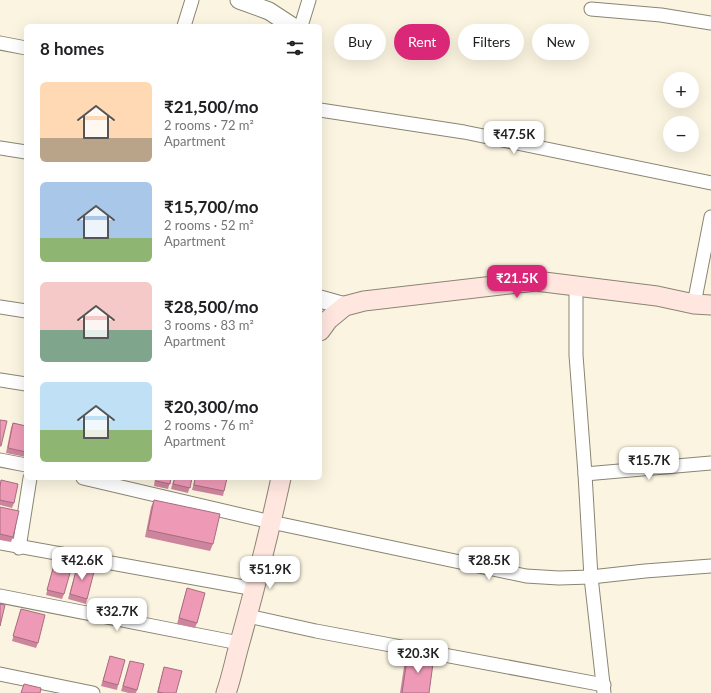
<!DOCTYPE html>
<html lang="en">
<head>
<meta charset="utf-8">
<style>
  :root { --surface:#fff; --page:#f6f6f6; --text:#202124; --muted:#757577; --accent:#db2777 }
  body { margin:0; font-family:Lato,sans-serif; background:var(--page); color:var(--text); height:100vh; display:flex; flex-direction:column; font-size:15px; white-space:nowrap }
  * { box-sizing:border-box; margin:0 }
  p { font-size:13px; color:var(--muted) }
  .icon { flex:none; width:22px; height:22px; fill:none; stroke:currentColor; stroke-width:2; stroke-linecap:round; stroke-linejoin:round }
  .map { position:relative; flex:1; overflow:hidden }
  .panel { position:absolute; left:24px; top:24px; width:298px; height:456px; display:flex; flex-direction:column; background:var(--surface); border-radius:6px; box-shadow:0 4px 16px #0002 }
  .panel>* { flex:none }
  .banner { position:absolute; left:334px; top:24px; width:317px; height:36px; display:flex; gap:8px }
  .fabs { position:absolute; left:663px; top:72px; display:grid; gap:8px }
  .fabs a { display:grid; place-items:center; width:36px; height:36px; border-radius:50%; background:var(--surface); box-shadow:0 4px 16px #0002; font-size:20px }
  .price { position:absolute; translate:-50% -34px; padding:0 9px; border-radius:8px; background:#fff; color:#222; font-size:13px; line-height:26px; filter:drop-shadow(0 1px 2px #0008) }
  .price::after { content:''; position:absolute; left:50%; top:24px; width:12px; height:9px; margin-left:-6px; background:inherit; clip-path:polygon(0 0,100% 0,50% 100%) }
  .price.current { background:var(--accent); color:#fff }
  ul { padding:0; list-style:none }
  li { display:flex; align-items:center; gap:12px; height:100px; padding:0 16px }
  li span { display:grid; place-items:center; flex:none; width:112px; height:80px; border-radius:6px; color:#555 }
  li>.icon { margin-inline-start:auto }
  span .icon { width:48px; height:48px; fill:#fffc; stroke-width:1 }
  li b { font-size:17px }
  h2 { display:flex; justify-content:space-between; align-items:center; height:48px; padding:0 16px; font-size:17px }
  .tag { padding:0 14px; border-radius:18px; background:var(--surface); box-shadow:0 4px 16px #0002; font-size:14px; line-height:36px }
  .tag.current { background:var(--accent); color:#fff }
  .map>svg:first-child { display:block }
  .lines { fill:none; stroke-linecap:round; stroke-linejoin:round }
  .minor-casing { stroke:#8a8573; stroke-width:15 }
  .tertiary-casing { stroke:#8a8573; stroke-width:19 }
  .secondary-casing { stroke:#8a8573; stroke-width:21 }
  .minor { stroke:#fff; stroke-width:13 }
  .tertiary { stroke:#fff; stroke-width:17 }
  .secondary { stroke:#ffe7e0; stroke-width:19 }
  .wall { fill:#cd849d }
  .building { fill:#ee9ab6; stroke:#a76c7f }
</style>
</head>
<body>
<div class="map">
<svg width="711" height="693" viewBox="0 0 711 693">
  <rect width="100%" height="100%" fill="#faf4e0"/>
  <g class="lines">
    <!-- minor casing -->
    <g class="minor-casing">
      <g id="minor">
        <path d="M 591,9 L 661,15 L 711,23"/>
        <path d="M 184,26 L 192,0"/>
        <path d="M 301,26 L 309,0"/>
        <path d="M 0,43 L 26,48"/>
        <path d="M 320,110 L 464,132 L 711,183"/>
        <path d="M 0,148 L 26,152"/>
        <path d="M 576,286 L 576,355 L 585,474 L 591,577 L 604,693"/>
        <path d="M 694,304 L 711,217"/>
        <path d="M 0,307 L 26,311"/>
        <path d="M 0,380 L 26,384"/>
        <path d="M 0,460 L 26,465"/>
        <path d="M 585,474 L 711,463"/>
        <path d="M 83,478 L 271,522 L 526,576 L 559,578 L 591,577 L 645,571 L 711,566"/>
        <path d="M 0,543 L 255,589"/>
        <path d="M 19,548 L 30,478"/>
        <path d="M 0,596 L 239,643"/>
        <path d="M 248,616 L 316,631 L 604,685"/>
        <path d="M 0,674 L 93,693"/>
      </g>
    </g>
    <!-- tertiary casing -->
    <g class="tertiary-casing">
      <g id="tertiary">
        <path d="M 239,0 L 269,11 L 292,26"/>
        <path d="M 320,299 L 345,306"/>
      </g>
    </g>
    <!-- secondary casing -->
    <g class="secondary-casing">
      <g id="secondary">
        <path d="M 320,331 L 328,320 L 345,306 L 364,301 L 536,281 L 657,296 L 694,304 L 711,305"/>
        <path d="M 226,693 C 232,676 235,659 240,642 C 255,588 269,533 281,478"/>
      </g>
    </g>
    <!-- minor -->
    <use href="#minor" class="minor"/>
    <!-- tertiary -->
    <use href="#tertiary" class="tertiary"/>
    <!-- secondary -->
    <use href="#secondary" class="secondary"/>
  </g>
  <!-- wall -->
  <g class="wall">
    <path d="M 13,423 L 26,426 L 26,457 L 6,453 L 11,428 Z"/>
    <path d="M 155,478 L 171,478 L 168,489 L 154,486 Z"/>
    <path d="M 174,478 L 192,478 L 188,493 L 171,489 Z"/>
    <path d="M 195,478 L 227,478 L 224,491 L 223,496 L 192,490 Z"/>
    <path d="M 1,480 L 14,503 L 12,508 L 0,505 L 0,484 Z"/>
    <path d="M 154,500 L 213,544 L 210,551 L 145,537 L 151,507 Z"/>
    <path d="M 0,507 L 13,537 L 11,542 L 0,540 Z"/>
    <path d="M 55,561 L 64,594 L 62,599 L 46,595 Z"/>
    <path d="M 78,563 L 87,599 L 86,604 L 68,599 Z"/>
    <path d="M 187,588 L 197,623 L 195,628 L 177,624 Z"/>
    <path d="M 21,609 L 38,643 L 36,648 L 12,641 Z"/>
    <path d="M 408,653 L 429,693 L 400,693 L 405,660 Z"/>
    <path d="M 110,656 L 118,685 L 117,690 L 101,686 Z"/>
    <path d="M 130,661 L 137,690 L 136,693 L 129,693 L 121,691 Z"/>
    <path d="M 164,667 L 176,693 L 157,693 Z"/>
  </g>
  <!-- building -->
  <g class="building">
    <path d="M 0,420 L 7,421 L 1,446 L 0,446 Z"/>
    <path d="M 13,423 L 26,426 L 26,452 L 8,448 Z"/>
    <path d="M 156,478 L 171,478 L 170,484 L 156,481 Z"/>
    <path d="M 175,478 L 192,478 L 190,488 L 173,484 Z"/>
    <path d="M 195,478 L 227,478 L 224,491 L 194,485 Z"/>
    <path d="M 1,480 L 18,484 L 14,503 L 0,500 L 0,487 Z"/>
    <path d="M 154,500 L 220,514 L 213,544 L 148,530 Z"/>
    <path d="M 0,507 L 19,511 L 13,537 L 0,534 Z"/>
    <path d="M 55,561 L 72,566 L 64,594 L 47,590 Z"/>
    <path d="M 78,563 L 95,568 L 87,599 L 70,594 Z"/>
    <path d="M 187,588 L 205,593 L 197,623 L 179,618 Z"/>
    <path d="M 0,604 L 5,605 L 0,626 Z"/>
    <path d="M 21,609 L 45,615 L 38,643 L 13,636 Z"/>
    <path d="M 408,653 L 434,656 L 429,693 L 402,693 Z"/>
    <path d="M 110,656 L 125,660 L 118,685 L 103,681 Z"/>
    <path d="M 130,661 L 144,664 L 137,690 L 123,686 Z"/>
    <path d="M 164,667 L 182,671 L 176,693 L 163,693 L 158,692 Z"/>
    <path d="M 24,684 L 41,688 L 40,693 L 21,693 Z"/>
  </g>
</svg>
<div class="fabs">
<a>+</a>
<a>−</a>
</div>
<b class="price" style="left:514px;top:155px">₹47.5K</b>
<b class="price current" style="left:517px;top:299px">₹21.5K</b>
<b class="price" style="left:649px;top:481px">₹15.7K</b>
<b class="price" style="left:82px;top:581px">₹42.6K</b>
<b class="price" style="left:489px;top:581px">₹28.5K</b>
<b class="price" style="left:270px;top:590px">₹51.9K</b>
<b class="price" style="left:117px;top:632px">₹32.7K</b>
<b class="price" style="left:418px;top:674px">₹20.3K</b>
<div class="banner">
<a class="tag">Buy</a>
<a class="tag current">Rent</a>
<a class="tag">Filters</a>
<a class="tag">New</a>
</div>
<section class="panel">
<h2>8 homes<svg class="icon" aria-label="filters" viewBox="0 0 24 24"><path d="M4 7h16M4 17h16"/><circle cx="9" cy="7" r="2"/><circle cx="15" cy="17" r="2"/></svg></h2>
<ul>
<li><span style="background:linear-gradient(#ffd9b3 70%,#b9a48a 0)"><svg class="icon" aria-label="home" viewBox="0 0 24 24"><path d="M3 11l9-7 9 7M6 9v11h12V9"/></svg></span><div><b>₹21,500/mo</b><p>2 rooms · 72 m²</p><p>Apartment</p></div></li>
<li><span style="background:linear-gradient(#a9c7e8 70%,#8fb573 0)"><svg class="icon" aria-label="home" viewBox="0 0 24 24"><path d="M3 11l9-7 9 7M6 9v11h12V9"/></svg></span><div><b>₹15,700/mo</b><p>2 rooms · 52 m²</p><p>Apartment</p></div></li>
<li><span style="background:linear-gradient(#f6c9c9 60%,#7fa58c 0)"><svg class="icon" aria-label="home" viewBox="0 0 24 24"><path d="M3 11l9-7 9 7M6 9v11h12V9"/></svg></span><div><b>₹28,500/mo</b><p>3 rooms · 83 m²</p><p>Apartment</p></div></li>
<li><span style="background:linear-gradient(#bfe0f5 60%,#8fb573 0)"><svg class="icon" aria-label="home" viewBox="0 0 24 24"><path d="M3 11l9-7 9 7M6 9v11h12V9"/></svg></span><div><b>₹20,300/mo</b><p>2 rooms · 76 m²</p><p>Apartment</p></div></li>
</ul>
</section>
</div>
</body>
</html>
